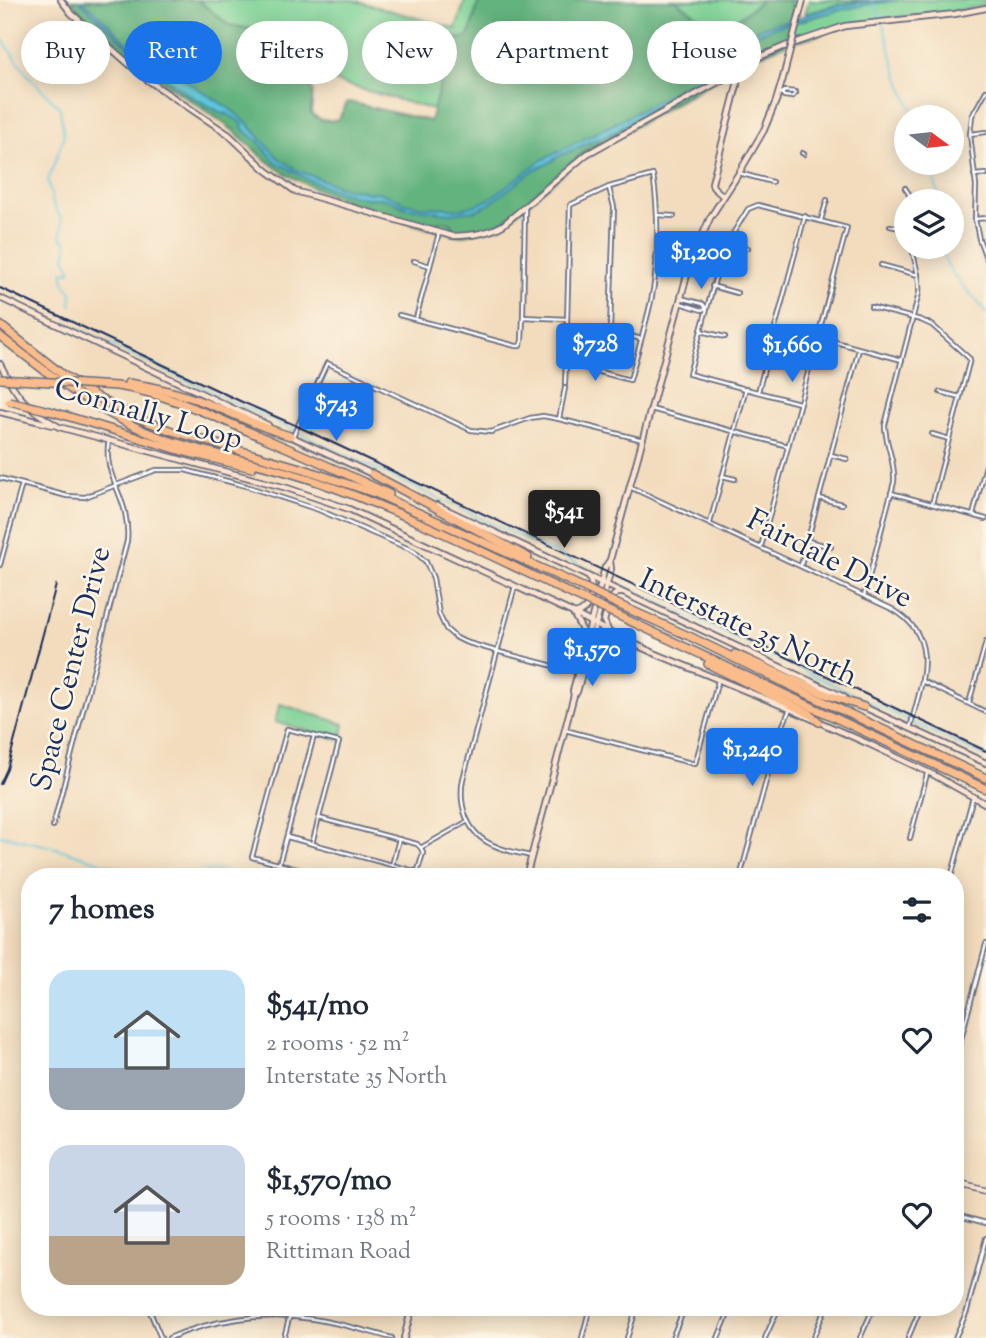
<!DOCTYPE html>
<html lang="en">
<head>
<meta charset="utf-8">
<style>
  :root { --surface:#fff; --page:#f6f6f7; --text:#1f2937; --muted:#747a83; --accent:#1a73e8 }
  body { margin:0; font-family:"Sorts Mill Goudy",serif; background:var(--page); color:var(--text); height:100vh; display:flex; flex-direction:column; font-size:26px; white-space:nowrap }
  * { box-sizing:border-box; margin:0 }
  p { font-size:23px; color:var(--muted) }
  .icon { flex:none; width:38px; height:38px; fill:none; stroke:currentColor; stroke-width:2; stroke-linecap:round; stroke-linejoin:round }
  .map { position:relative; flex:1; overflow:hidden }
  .panel { position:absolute; left:21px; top:868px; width:943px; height:448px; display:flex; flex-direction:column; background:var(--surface); border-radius:28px; box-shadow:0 4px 18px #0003 }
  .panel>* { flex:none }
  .banner { position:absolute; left:21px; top:21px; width:945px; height:63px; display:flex; gap:14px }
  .needle { width:46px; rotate:105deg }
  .tools { position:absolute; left:894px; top:105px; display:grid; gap:14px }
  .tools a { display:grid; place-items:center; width:70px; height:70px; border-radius:50%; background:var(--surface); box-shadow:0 4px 18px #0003; font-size:35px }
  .price { position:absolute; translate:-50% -60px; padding:0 16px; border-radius:7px; background:var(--accent); color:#fff; font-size:23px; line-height:46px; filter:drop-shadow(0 2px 4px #0008) }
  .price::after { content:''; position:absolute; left:50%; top:42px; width:21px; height:16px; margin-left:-10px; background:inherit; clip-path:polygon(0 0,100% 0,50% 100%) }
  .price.active { background:#222; color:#fff }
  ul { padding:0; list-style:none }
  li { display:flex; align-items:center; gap:21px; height:175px; padding:0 28px }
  li span { display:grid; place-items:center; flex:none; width:196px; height:140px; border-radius:21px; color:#555 }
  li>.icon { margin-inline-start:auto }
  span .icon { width:84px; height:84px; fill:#fffc; stroke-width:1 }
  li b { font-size:30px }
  h2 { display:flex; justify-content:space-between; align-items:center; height:84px; padding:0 28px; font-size:30px }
  .chip { padding:0 24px; border-radius:32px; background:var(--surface); box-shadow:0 4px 18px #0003; font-size:24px; line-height:63px }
  .chip.active { background:var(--accent); color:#fff }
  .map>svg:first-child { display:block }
  .green { fill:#7bd195; stroke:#4b807a; stroke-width:2 }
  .forest { fill:#64b37e; stroke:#40716e; stroke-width:2 }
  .water { fill:#5fc8db; stroke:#3d7c9c; stroke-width:2 }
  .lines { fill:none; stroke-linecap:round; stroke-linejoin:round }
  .stream { stroke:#5fc8db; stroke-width:2 }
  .street-casing { stroke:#676c7f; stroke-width:6 }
  .secondary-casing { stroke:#676c7f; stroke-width:8 }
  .highway-casing { stroke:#676c7f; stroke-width:10 }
  .street { stroke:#fff; stroke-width:2.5 }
  .secondary { stroke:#fde4d1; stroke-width:4.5 }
  .highway { stroke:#fabc8b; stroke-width:7 }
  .rail { stroke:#1b2f5e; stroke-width:2 }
  .secondary-bridge-casing { stroke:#676c7f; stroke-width:8; stroke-linecap:butt }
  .highway-bridge-casing { stroke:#676c7f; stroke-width:10; stroke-linecap:butt }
  .secondary-bridge { stroke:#fde4d1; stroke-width:4.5 }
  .highway-bridge { stroke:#fabc8b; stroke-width:7 }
  .labels { text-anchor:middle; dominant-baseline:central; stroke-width:5; stroke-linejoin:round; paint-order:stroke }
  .street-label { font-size:30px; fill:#1b2f5e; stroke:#fcf5e5 }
</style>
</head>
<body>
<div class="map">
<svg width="986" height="1338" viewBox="0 0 986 1338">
  <rect width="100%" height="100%" fill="#fcf5e5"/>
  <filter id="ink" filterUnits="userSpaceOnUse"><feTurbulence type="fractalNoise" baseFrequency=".0143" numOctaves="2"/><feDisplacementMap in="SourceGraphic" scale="14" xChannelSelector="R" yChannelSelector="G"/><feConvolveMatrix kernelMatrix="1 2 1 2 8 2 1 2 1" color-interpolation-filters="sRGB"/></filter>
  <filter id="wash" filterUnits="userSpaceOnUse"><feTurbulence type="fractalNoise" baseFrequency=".00686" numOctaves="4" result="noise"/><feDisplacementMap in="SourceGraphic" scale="28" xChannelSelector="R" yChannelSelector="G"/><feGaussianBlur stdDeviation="1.57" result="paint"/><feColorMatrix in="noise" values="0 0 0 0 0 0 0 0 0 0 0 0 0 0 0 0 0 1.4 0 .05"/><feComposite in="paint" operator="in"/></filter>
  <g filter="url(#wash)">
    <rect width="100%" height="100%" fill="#f3dcbd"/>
    <!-- green -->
    <g class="green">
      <path d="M 82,0 L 353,0 L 456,29 L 465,0 L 799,0 L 794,23 C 828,13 863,2 899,0 C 928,0 957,0 986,0 L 986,5 L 959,11 L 859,22 L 845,25 L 815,36 L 788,43 L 754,58 L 604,144 L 584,153 L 566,171 L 500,227 L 460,236 L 401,220 L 434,110 L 97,13 Z"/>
      <path d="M 809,0 L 869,0 L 836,5 L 805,14 Z"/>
      <path d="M 280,704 L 344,724 L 341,740 L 275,722 Z"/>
    </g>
    <!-- forest -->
    <path class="forest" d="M 71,0 L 198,0 L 229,25 L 256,30 L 270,30 L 313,91 L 311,113 C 319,121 328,122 339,119 L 346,104 L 349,102 L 430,121 L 454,37 L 460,39 L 469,36 L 479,0 L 675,0 L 712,26 L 723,30 L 762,0 L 789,0 C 797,12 788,26 786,40 L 586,150 L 504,221 C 487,230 472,233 452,233 L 452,224 L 444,221 L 435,224 L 429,229 C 379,213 327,198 281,171 C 264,161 251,146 236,133 C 223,121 207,112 193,102 C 150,73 102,43 71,0 Z"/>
    <!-- water -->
    <path class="water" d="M 79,0 L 82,0 L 97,13 L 132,48 L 162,72 L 161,64 L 163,63 L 175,74 L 230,109 L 247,123 L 278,158 L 297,170 L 345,189 L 361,190 L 367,193 L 378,192 L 400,200 L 404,203 L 423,207 L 449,208 L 460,209 L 477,205 L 490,199 L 540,161 L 628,117 L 706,73 C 713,67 719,63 714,54 L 720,45 L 731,37 L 733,38 C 746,35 757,29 770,25 C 777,23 784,23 791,20 C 832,6 856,0 899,0 L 875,3 L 835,11 L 772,28 L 742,40 L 731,41 L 718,51 L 717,56 L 719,61 L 715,71 L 701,80 L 613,132 L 559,156 L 545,165 L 535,169 L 488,205 L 476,210 L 449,213 L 406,208 L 392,201 L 381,198 L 365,198 L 336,191 L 307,179 L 276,162 L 259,142 L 243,129 L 242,123 L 226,113 L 224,115 C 212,107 198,101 186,93 C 147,66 113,33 79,0 Z"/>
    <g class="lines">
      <!-- stream -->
      <g class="stream">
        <path d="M 873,4 C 885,22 887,40 893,61 C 899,80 908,99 915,117"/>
        <path d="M 0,36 L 27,74 L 60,108 L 64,137 L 48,180 L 53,204 L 62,221 L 61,238 L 66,240 L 67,249 L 65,258 C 67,263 73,267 70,272 L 64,271 C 61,280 66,285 72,293 L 71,306"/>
        <path d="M 930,163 L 940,201"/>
        <path d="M 941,247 C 946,276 971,290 986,313"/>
        <path d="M 68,322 L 68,324 L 103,341 L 591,570"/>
        <path d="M 620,584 L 986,757"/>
        <path d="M 0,835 L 56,848 L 147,877"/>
        <path d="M 185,877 C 209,869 218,868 241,877"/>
      </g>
    </g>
  </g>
  <g filter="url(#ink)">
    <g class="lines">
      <!-- street casing -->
      <g class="street-casing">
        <g id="street">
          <path d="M 986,91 L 972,116 L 970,134 L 976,186 L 975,219 L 979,239 L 986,258"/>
          <path d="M 778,93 L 782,93 L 784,96 L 792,97 L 796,93"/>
          <path d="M 782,93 L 785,91 L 795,92"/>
          <path d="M 970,134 L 986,132"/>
          <path d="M 802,153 L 804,154"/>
          <path d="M 739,173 L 772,182"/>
          <path d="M 974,175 L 986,174"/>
          <path d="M 609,188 L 614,207 L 610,330 L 641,339"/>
          <path d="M 905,188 L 909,194 L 910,201"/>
          <path d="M 657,215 L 674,216"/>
          <path d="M 975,219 L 986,218"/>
          <path d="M 821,220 L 827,200"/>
          <path d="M 890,226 L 906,229"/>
          <path d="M 729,242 L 748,248"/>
          <path d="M 656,258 L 670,259 L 690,264"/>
          <path d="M 414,261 L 430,266"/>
          <path d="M 881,265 L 918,275"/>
          <path d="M 712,286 L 737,293"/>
          <path d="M 681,298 L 703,304 L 706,308"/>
          <path d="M 680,303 L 702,310 L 706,308"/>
          <path d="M 871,307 L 921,320 L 932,325 L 970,359 L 932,504"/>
          <path d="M 399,315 L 516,346 L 520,346 L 522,341 L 523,317 L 525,209"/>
          <path d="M 523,317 L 567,319"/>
          <path d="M 416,318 L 439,233"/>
          <path d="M 701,331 L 725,337"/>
          <path d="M 817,337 L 902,360"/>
          <path d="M 565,384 L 566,363 L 570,205 L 609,187 L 653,175 C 659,211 659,266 651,301 C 645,328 637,354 630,380 L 566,363"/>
          <path d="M 758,392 L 805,216"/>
          <path d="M 940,392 L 960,397"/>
          <path d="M 651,409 L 788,446"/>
          <path d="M 559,419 L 565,388"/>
          <path d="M 932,434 L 949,439"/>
          <path d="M 293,436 L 327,363 L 471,430 L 491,432 L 530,418 L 543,416 L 559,419 L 643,440"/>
          <path d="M 831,455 L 847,459"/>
          <path d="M 722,476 L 735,479"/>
          <path d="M 0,478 L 67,496 L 85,497 L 156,470 L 185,470 L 246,486 L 319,510 L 414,551 L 426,562 L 433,578 L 439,614 L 446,629 L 455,637 L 465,642 L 496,651 L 577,672"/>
          <path d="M 630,487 L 892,609 C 942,637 921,684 910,728"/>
          <path d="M 891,493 L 986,519"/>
          <path d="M 819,498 L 842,504"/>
          <path d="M 973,515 L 986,465"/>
          <path d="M 710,523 L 746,388"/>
          <path d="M 808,541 L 831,547"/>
          <path d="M 761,547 L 847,228 L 758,205 L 748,209 L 732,235 L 719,265 L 689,374 L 799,403"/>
          <path d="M 0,565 L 22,484"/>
          <path d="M 801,565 L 859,349"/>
          <path d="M 515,586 L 463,779 C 458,805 467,834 493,845 C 505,851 518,853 531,856"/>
          <path d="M 864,596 L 894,482 C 896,462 885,445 885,425 L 919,293 C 921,278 914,262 912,247"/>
          <path d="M 922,681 L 986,712"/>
          <path d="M 969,703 L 986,642"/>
          <path d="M 565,730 L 695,764 L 718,681"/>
          <path d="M 319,818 L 417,844 L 421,848"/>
          <path d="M 53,826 L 127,541 C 128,532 127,522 125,512 C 119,487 103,468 109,440"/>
          <path d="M 287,837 L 418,872"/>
          <path d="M 910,838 L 927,774"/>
          <path d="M 312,844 L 339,742 L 287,729 L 252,857 L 327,877"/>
          <path d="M 422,847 L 468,821"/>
          <path d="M 279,864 L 314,736"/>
          <path d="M 392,865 L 399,839"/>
          <path d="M 416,877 L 423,853 L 421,848"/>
          <path d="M 740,877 L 778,737 L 790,709"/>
          <path d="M 951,877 L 973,797"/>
          <path d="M 956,1058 L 986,944"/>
          <path d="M 956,1215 L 986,1223"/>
          <path d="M 148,1307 L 161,1338"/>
          <path d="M 169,1338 C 213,1319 266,1312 313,1319 C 340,1323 366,1331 392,1338"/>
          <path d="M 284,1338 L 292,1307"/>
          <path d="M 582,1338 L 590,1307"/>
          <path d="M 627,1338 L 637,1307"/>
          <path d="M 672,1338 L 685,1307"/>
          <path d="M 718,1338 L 731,1307"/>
          <path d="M 765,1338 L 779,1307"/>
          <path d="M 813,1338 L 826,1307"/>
          <path d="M 860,1338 L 874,1307"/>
          <path d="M 908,1338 L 921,1307"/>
          <path d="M 955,1338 L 967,1311 L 986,1238"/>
        </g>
      </g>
      <!-- secondary casing -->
      <g class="secondary-casing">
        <g id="secondary">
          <path d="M 61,0 L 71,13 L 146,79 L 228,134 L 266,170 L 295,191 L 452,236 C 470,236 487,234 503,225 L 587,154 L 729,76 L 757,58 L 783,47 L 845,26 L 955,14 L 986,8"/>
          <path d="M 723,196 L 713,187 L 712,183 L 737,85 L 736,72"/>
          <path d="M 0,298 L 268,425"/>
          <path d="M 0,364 C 17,397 26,408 59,427 L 287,488 L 349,509 L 571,612 L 615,635 L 654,653 L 790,709 L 869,744 L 934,775 L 986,804"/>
          <path d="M 0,412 L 53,425"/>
          <path d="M 288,435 L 372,474"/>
          <path d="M 437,505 L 844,697"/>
          <path d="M 575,614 C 591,611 595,590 589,577"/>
          <path d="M 574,615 L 581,628 L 583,643"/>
          <path d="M 608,630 L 604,621 L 611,598 L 617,593 L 622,593"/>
          <path d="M 592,645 L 602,636 L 614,635"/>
          <path d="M 574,695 L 573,691 L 605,567 L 610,560 L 690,264 L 710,218 L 739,173 L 764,130 L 776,101 L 783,78"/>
          <path d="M 864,707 L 986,763"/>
          <path d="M 526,877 L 574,695 L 577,692 L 611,569 L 610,561"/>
          <path d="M 956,1183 L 986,1191"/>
          <path d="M 404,1338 L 412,1307"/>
        </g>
      </g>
      <!-- highway casing -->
      <g class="highway-casing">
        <g id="highway">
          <path d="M 0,325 L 63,375 L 100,399 L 135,417 L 172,431 L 304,469 L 377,494 L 587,589"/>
          <path d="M 0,336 C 52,377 102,417 165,439 C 215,456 268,464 318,482 C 410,514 497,559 584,600"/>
          <path d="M 128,383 C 150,386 171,391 192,398 C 225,409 256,426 290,436"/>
          <path d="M 117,386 C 164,393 207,413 250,432 C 297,452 343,472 389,494"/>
          <path d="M 50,411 L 182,451 L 252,468"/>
          <path d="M 372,474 L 528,557"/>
          <path d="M 615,603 L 691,637 L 797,689 L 986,778"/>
          <path d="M 613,613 L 986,789"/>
          <path d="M 735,654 L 825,694 L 864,707"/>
          <path d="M 708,664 L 810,714 L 819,722"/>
        </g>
      </g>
      <!-- street -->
      <use href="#street" class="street"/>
      <!-- secondary -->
      <use href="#secondary" class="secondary"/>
      <!-- highway -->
      <use href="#highway" class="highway"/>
      <!-- rail -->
      <g class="rail">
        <path d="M 0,288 L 240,401 L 297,426 L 986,751"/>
        <path d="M 0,784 L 7,769 L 56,585"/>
      </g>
      <!-- secondary-bridge casing -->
      <g class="secondary-bridge-casing">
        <path id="secondary-bridge" d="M 783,78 L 803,0"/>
      </g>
      <!-- highway-bridge casing -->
      <g class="highway-bridge-casing">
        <g id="highway-bridge">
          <path d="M 0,379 L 117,386"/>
          <path d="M 9,401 L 50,411"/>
          <path d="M 587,589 L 615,603"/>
          <path d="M 584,600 L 613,613"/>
        </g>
      </g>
      <!-- secondary-bridge -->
      <use href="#secondary-bridge" class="secondary-bridge"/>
      <!-- highway-bridge -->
      <use href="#highway-bridge" class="highway-bridge"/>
    </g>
  </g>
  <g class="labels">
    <!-- street labels -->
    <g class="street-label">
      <text transform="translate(148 415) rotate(16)">Connally Loop</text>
      <text transform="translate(829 560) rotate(27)">Fairdale Drive</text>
      <text transform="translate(748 629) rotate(25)">Interstate 35 North</text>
      <text transform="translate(72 669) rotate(-76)">Space Center Drive</text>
    </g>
  </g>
</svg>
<div class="tools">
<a><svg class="needle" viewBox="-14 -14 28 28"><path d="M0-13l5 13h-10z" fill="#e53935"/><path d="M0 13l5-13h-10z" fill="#747a83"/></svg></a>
<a><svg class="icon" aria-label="layers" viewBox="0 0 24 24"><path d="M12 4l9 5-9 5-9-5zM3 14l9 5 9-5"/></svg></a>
</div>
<b class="price" style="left:701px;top:291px">$1,200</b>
<b class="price" style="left:595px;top:383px">$728</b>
<b class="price" style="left:792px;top:384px">$1,660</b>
<b class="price" style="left:336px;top:443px">$743</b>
<b class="price active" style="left:564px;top:550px">$541</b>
<b class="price" style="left:592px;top:688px">$1,570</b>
<b class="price" style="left:752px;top:788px">$1,240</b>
<div class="banner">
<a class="chip">Buy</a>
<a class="chip active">Rent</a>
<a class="chip">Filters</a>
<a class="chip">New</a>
<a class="chip">Apartment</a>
<a class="chip">House</a>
</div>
<section class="panel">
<h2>7 homes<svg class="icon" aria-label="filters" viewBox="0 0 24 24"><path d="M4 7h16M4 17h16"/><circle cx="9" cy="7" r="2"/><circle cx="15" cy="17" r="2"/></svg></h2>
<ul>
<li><span style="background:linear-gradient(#bfe0f5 70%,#9aa5b1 0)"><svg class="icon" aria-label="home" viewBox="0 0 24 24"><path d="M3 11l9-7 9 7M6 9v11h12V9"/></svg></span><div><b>$541/mo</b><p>2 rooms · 52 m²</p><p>Interstate 35 North</p></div><svg class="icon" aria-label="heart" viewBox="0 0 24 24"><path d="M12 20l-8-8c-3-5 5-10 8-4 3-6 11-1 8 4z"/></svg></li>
<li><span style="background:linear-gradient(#c9d6e8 65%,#b9a48a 0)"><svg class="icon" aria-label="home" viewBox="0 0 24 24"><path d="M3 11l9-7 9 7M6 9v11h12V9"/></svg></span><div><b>$1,570/mo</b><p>5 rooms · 138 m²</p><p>Rittiman Road</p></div><svg class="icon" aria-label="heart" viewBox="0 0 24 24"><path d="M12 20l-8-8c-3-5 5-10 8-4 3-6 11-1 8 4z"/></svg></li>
</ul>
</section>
</div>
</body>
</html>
